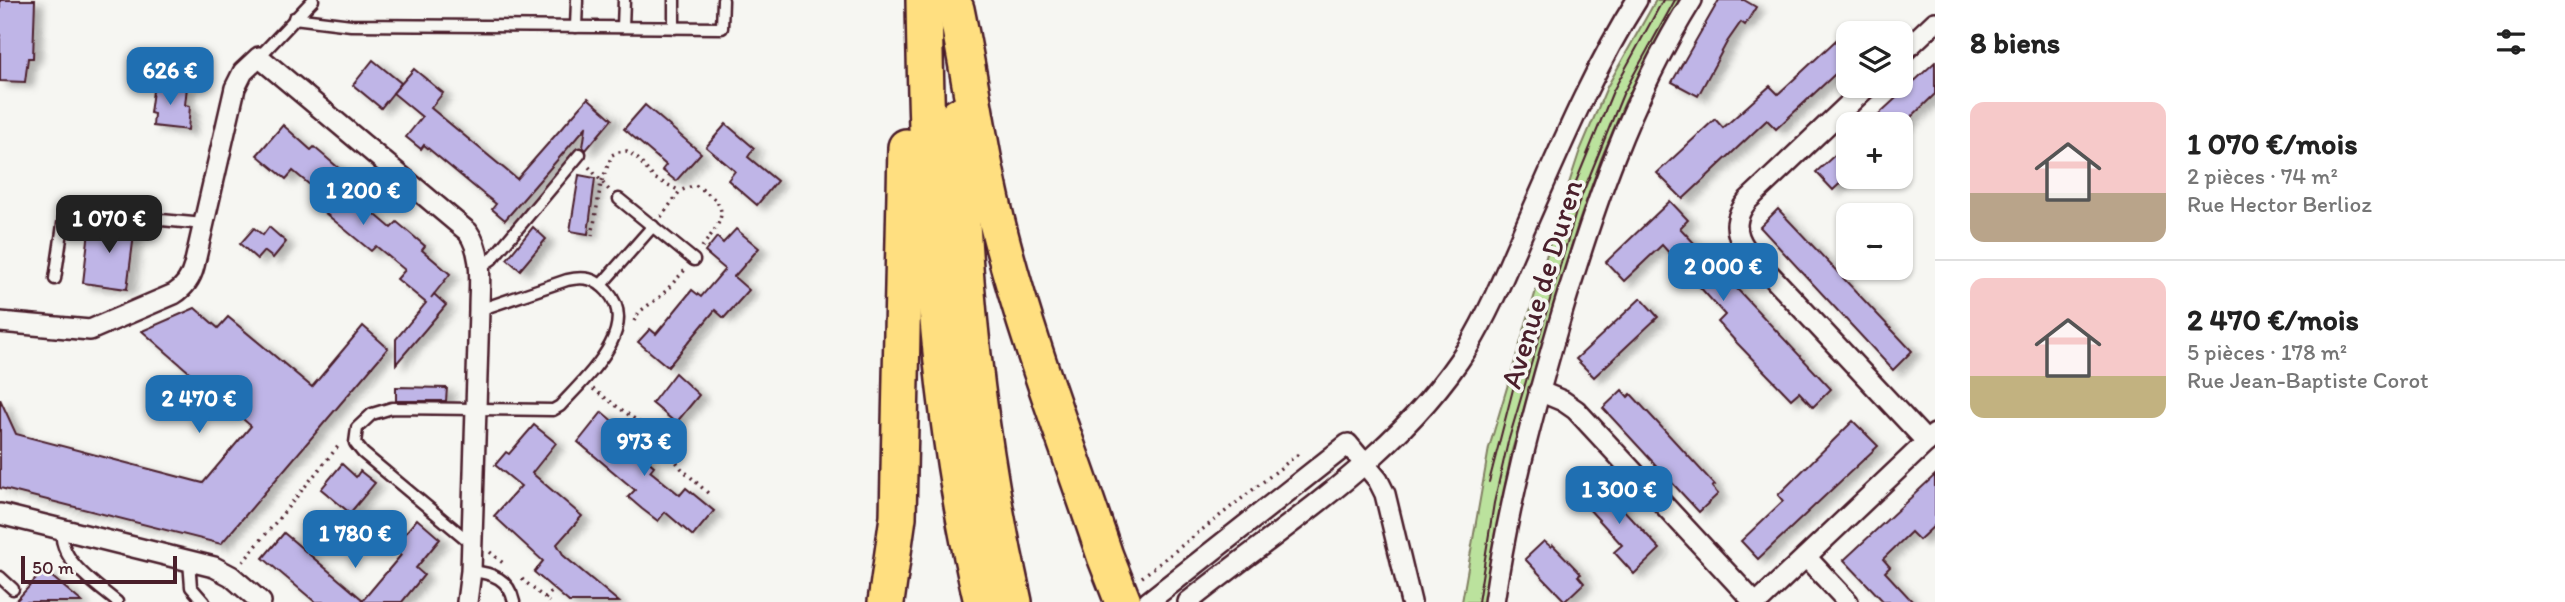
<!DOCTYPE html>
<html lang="fr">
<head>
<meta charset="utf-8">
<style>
  :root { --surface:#fff; --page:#f2f2f2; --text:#222; --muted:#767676; --line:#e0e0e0; --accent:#1f6fb2 }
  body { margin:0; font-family:Itim,sans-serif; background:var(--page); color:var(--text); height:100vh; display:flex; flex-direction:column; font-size:26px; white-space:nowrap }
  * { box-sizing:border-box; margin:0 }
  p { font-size:23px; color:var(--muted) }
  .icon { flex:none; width:38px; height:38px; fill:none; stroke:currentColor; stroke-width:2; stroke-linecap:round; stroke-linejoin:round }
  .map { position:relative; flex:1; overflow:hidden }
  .sheet { display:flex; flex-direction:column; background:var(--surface); width:630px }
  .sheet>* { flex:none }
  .buttons { position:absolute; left:1836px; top:21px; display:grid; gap:14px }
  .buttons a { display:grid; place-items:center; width:77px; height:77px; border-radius:14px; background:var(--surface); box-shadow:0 2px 5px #0004; font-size:35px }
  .scale { position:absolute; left:21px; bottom:18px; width:156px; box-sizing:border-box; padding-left:7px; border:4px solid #4a1f2b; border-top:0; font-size:19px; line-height:24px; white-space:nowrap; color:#4a1f2b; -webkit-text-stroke:5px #f6f6f2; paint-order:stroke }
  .price { position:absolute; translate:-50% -60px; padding:0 16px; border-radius:14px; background:var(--accent); color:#fff; font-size:23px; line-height:46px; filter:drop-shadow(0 2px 4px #0008) }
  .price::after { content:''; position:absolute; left:50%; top:42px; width:21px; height:16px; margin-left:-10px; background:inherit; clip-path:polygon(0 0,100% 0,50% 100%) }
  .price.on { background:#222; color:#fff }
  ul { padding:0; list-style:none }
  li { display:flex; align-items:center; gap:21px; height:175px; padding:0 35px }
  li+li { border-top:2px solid var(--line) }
  li span { display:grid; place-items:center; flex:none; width:196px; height:140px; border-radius:14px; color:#555 }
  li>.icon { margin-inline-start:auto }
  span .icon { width:84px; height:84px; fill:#fffc; stroke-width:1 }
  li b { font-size:30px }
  h2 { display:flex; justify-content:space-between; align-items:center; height:84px; padding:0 35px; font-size:30px }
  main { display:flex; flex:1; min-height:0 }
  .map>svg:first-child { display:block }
  .green { fill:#bbe29d; stroke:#828064; stroke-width:2 }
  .building { fill:#bfb5e7; stroke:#4a1f2b; stroke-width:2; filter:url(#shadow) }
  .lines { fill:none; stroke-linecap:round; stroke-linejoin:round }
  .service-casing { stroke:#4a1f2b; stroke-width:15 }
  .minor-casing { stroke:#4a1f2b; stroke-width:24 }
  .motorway-casing { stroke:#4a1f2b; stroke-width:40 }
  .path { stroke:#4a1f2b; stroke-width:3.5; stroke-dasharray:2 5; stroke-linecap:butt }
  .service { stroke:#f6f6f2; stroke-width:10 }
  .minor { stroke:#f6f6f2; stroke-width:19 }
  .motorway { stroke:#ffdf80; stroke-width:35 }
  .tram { stroke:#4a1f2b; stroke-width:2 }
  .labels { text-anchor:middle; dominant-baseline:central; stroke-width:7; stroke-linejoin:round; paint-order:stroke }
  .street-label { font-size:30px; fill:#4a1f2b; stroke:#f6f6f2 }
</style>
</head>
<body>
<main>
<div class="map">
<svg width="1935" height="602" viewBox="0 0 1935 602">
  <defs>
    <filter id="shadow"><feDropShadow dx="8" dy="4.5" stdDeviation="3.5" flood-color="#0004"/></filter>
  </defs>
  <rect width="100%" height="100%" fill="#f6f6f2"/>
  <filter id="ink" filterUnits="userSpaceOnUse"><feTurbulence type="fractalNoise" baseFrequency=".0143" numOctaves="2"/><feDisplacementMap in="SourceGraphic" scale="14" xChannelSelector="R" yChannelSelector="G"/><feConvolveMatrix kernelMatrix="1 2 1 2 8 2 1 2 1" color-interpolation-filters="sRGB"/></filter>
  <g filter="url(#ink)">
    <!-- green -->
    <path class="green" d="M 1656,0 L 1681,0 L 1625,102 L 1601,159 L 1577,227 L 1511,454 L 1484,602 L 1462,602 L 1489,448 L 1557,220 L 1579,153 L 1607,87 Z"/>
    <!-- building -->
    <g class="building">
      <path d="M 0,0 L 35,0 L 33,58 L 28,58 L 25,82 L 0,81 Z"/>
      <path d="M 1719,0 L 1744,0 L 1756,7 L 1745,25 L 1741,22 L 1727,42 L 1698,96 L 1672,82 Z"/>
      <path d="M 1848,29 L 1848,62 L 1776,129 L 1767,120 L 1683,199 L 1657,173 L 1715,119 L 1723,128 L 1770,86 L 1778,94 Z"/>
      <path d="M 373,60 L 401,83 L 381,108 L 353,85 Z"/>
      <path d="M 1935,62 L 1935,94 L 1906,122 L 1904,124 L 1868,124 Z"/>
      <path d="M 414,69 L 443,93 L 431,108 L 517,179 L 588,98 L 612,119 L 586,150 L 583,147 L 586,127 L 505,220 L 492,209 L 496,204 L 482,193 L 424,145 L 421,149 L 406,137 L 422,117 L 393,93 Z"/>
      <path d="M 154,83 L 187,87 L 185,105 L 190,106 L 188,130 L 153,126 L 154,114 L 150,113 Z"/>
      <path d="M 645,105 L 701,153 L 676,181 L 662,170 L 666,165 L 624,129 Z"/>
      <path d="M 726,124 L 754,148 L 748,157 L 777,181 L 757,205 L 728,180 L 735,171 L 706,147 Z"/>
      <path d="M 283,125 L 311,150 L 314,147 L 342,171 L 335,180 L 391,228 L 397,222 L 425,246 L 422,250 L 450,274 L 431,298 L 434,294 L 446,305 L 396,364 L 396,339 L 426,303 L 397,279 L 405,270 L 376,246 L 371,251 L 314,204 L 322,195 L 293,171 L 286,179 L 257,155 Z"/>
      <path d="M 1848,143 L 1848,176 L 1833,190 L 1816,172 Z"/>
      <path d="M 579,175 L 595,178 L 588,234 L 570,231 Z"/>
      <path d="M 1670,201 L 1688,220 L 1680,228 L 1831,389 L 1813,407 L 1799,392 L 1791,399 L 1737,343 L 1718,322 L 1725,315 L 1662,245 L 1624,281 L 1606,262 Z"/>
      <path d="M 1778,209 L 1912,351 L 1893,370 L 1760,227 Z"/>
      <path d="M 90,222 L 135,227 L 127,289 L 83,283 Z"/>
      <path d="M 269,227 L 286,242 L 273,258 L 264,251 L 257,259 L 240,244 L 254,228 L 263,235 Z"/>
      <path d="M 533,227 L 546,239 L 520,270 L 507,259 Z"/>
      <path d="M 736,229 L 759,248 L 734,277 L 733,276 L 749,290 L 724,318 L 715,310 L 668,367 L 638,342 L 650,329 L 656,334 L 692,290 L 701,297 L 725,269 L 705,252 L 717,237 L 723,243 Z"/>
      <path d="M 1641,298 L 1658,317 L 1594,377 L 1576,359 Z"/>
      <path d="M 195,308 L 218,328 L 228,317 L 312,387 L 363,326 L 388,348 L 221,544 L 0,488 L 0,399 L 16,434 L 203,483 L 251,426 L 142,331 Z"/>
      <path d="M 675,373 L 699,395 L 676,423 L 652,403 Z"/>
      <path d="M 396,387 L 447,388 L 446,401 L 396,401 Z"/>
      <path d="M 1622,390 L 1628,397 L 1631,394 L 1715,485 L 1712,487 L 1718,494 L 1699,512 L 1603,408 Z"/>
      <path d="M 602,412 L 616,424 L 611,430 L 654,466 L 650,471 L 680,495 L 686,488 L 714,511 L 693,536 L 665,512 L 658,521 L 642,509 L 628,497 L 635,490 L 578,442 Z"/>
      <path d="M 1853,421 L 1878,446 L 1758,559 L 1741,541 L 1783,501 L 1778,495 Z"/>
      <path d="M 534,425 L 556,443 L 532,473 L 582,516 L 557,544 L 564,556 L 619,602 L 569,602 L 534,572 L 543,561 L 494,516 L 521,486 L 495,465 L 506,452 L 509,454 Z"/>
      <path d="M 342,464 L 356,477 L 360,471 L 375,483 L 350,513 L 321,489 Z"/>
      <path d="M 1935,475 L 1935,525 L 1919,540 L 1911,532 L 1883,559 L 1890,567 L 1885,572 L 1913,602 L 1884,602 L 1844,560 Z"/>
      <path d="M 1593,477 L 1660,549 L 1634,574 L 1614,552 L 1622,545 L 1575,494 Z"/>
      <path d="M 417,519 L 440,539 L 416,568 L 424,575 L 402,602 L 315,602 L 263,558 L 284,533 L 363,600 L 401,555 L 393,548 Z"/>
      <path d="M 1544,541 L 1551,547 L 1553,545 L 1581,574 L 1578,576 L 1584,583 L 1565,601 L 1525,559 Z"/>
      <path d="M 44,570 L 82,602 L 15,602 Z"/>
    </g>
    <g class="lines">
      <!-- service casing -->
      <g class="service-casing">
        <g id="service">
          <path d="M 294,18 L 351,25 L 722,28 L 723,0"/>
          <path d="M 576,27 L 577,0"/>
          <path d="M 623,27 L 624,0"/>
          <path d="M 674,28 L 674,0"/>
          <path d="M 259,57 L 313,0"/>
          <path d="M 619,199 L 694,260"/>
          <path d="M 480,267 L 492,259 L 580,154"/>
          <path d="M 55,279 L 65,211 L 204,224"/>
          <path d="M 601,285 L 653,226"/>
          <path d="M 62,529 C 57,560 97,585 117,602"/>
          <path d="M 472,544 L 363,453 L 355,443 L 357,428 L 372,414 L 392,408 L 553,410 L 560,406 C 584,379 642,329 607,291 C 595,278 584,276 567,280 L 479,310"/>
          <path d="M 189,561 L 191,587 L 204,602"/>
          <path d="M 471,571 C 493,573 509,579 514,602"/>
          <path d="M 0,577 L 13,589"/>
        </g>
      </g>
      <!-- minor casing -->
      <g class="minor-casing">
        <g id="minor">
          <path d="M 1900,55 L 1935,22"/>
          <path d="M 1868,86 L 1748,200 C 1735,216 1733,230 1745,248 L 1927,442"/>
          <path d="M 0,322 L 90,330 L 174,294 C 185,287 191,278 194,266 L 235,88 L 243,72 L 259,57 L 468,232 C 484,255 479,283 479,310 L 471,571 L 467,602"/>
          <path d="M 1539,391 L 1563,401 L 1576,410 L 1754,602"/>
          <path d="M 0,514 L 214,567 L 231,576 L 261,602"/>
          <path d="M 1806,557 L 1848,602"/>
          <path d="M 1148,602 L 1348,444 L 1378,480 L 1385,494 L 1411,602"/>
          <path d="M 1188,602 C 1286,523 1400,455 1468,347 C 1490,311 1506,271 1523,232 C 1558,153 1591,73 1637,0"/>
          <path d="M 1494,602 C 1508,506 1532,416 1559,323 C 1593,209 1629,101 1692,0"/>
          <path d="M 1758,602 L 1935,434"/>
        </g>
      </g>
      <!-- motorway casing -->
      <g class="motorway-casing">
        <g id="motorway">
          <path d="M 924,0 C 927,202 935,405 982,602"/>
          <path d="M 956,9 C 972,85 981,163 1001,238 C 1029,346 1070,451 1105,556 L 1123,602"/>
          <path d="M 958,116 C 961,279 978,443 1014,602"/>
          <path d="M 886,602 L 898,517 L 906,147"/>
        </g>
      </g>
      <!-- path -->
      <g class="path">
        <path d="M 589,167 L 609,190"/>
        <path d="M 661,217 L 680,191 L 695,185 C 732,207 725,217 702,247"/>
        <path d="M 592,236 L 601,183 L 612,155 L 618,152 L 627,151 L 637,158 L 654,178 L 680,191"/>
        <path d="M 634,321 L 639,312 L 661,296 L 685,270"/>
        <path d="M 593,389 L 654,433 L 681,468 L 710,495"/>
        <path d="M 490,552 L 503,563"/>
        <path d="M 243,562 L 340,444"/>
        <path d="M 1142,577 L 1297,455 L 1300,459"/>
        <path d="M 522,579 L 549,602"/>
        <path d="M 545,599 L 554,589"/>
        <path d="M 568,602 L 569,601"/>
      </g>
      <!-- service -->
      <use href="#service" class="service"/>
      <!-- minor -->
      <use href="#minor" class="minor"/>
      <!-- motorway -->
      <use href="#motorway" class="motorway"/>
      <!-- tram -->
      <g class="tram">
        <path d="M 1573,189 L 1613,91 L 1663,0"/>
        <path d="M 1489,482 L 1518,370"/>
        <path d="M 1478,602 L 1494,503 L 1508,442 L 1579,202 L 1623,94 L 1675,0"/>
      </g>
    </g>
  </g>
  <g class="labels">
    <!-- street labels -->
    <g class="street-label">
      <text transform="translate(1541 284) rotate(-73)">Avenue de Duren</text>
    </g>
  </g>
</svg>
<div class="buttons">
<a><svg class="icon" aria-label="layers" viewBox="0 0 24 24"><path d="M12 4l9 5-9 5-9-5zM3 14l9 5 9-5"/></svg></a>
<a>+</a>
<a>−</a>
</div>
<div class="scale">50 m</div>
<b class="price" style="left:170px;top:107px">626 €</b>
<b class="price" style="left:363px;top:227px">1 200 €</b>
<b class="price on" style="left:109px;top:255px">1 070 €</b>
<b class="price" style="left:1723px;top:303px">2 000 €</b>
<b class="price" style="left:199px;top:435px">2 470 €</b>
<b class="price" style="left:644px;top:478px">973 €</b>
<b class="price" style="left:1619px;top:526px">1 300 €</b>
<b class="price" style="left:355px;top:570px">1 780 €</b>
</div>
<section class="sheet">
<h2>8 biens<svg class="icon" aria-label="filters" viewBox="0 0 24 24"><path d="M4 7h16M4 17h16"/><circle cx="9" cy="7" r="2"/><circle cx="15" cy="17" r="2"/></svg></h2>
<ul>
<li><span style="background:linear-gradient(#f6c9c9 65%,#b9a48a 0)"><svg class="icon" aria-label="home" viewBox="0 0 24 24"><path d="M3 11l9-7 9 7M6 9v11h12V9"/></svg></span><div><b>1 070 €/mois</b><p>2 pièces · 74 m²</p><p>Rue Hector Berlioz</p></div></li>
<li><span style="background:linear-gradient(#f6c9c9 70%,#c2b280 0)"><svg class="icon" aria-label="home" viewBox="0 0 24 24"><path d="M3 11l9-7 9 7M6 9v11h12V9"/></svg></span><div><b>2 470 €/mois</b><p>5 pièces · 178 m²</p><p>Rue Jean-Baptiste Corot</p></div></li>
</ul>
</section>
</main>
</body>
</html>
